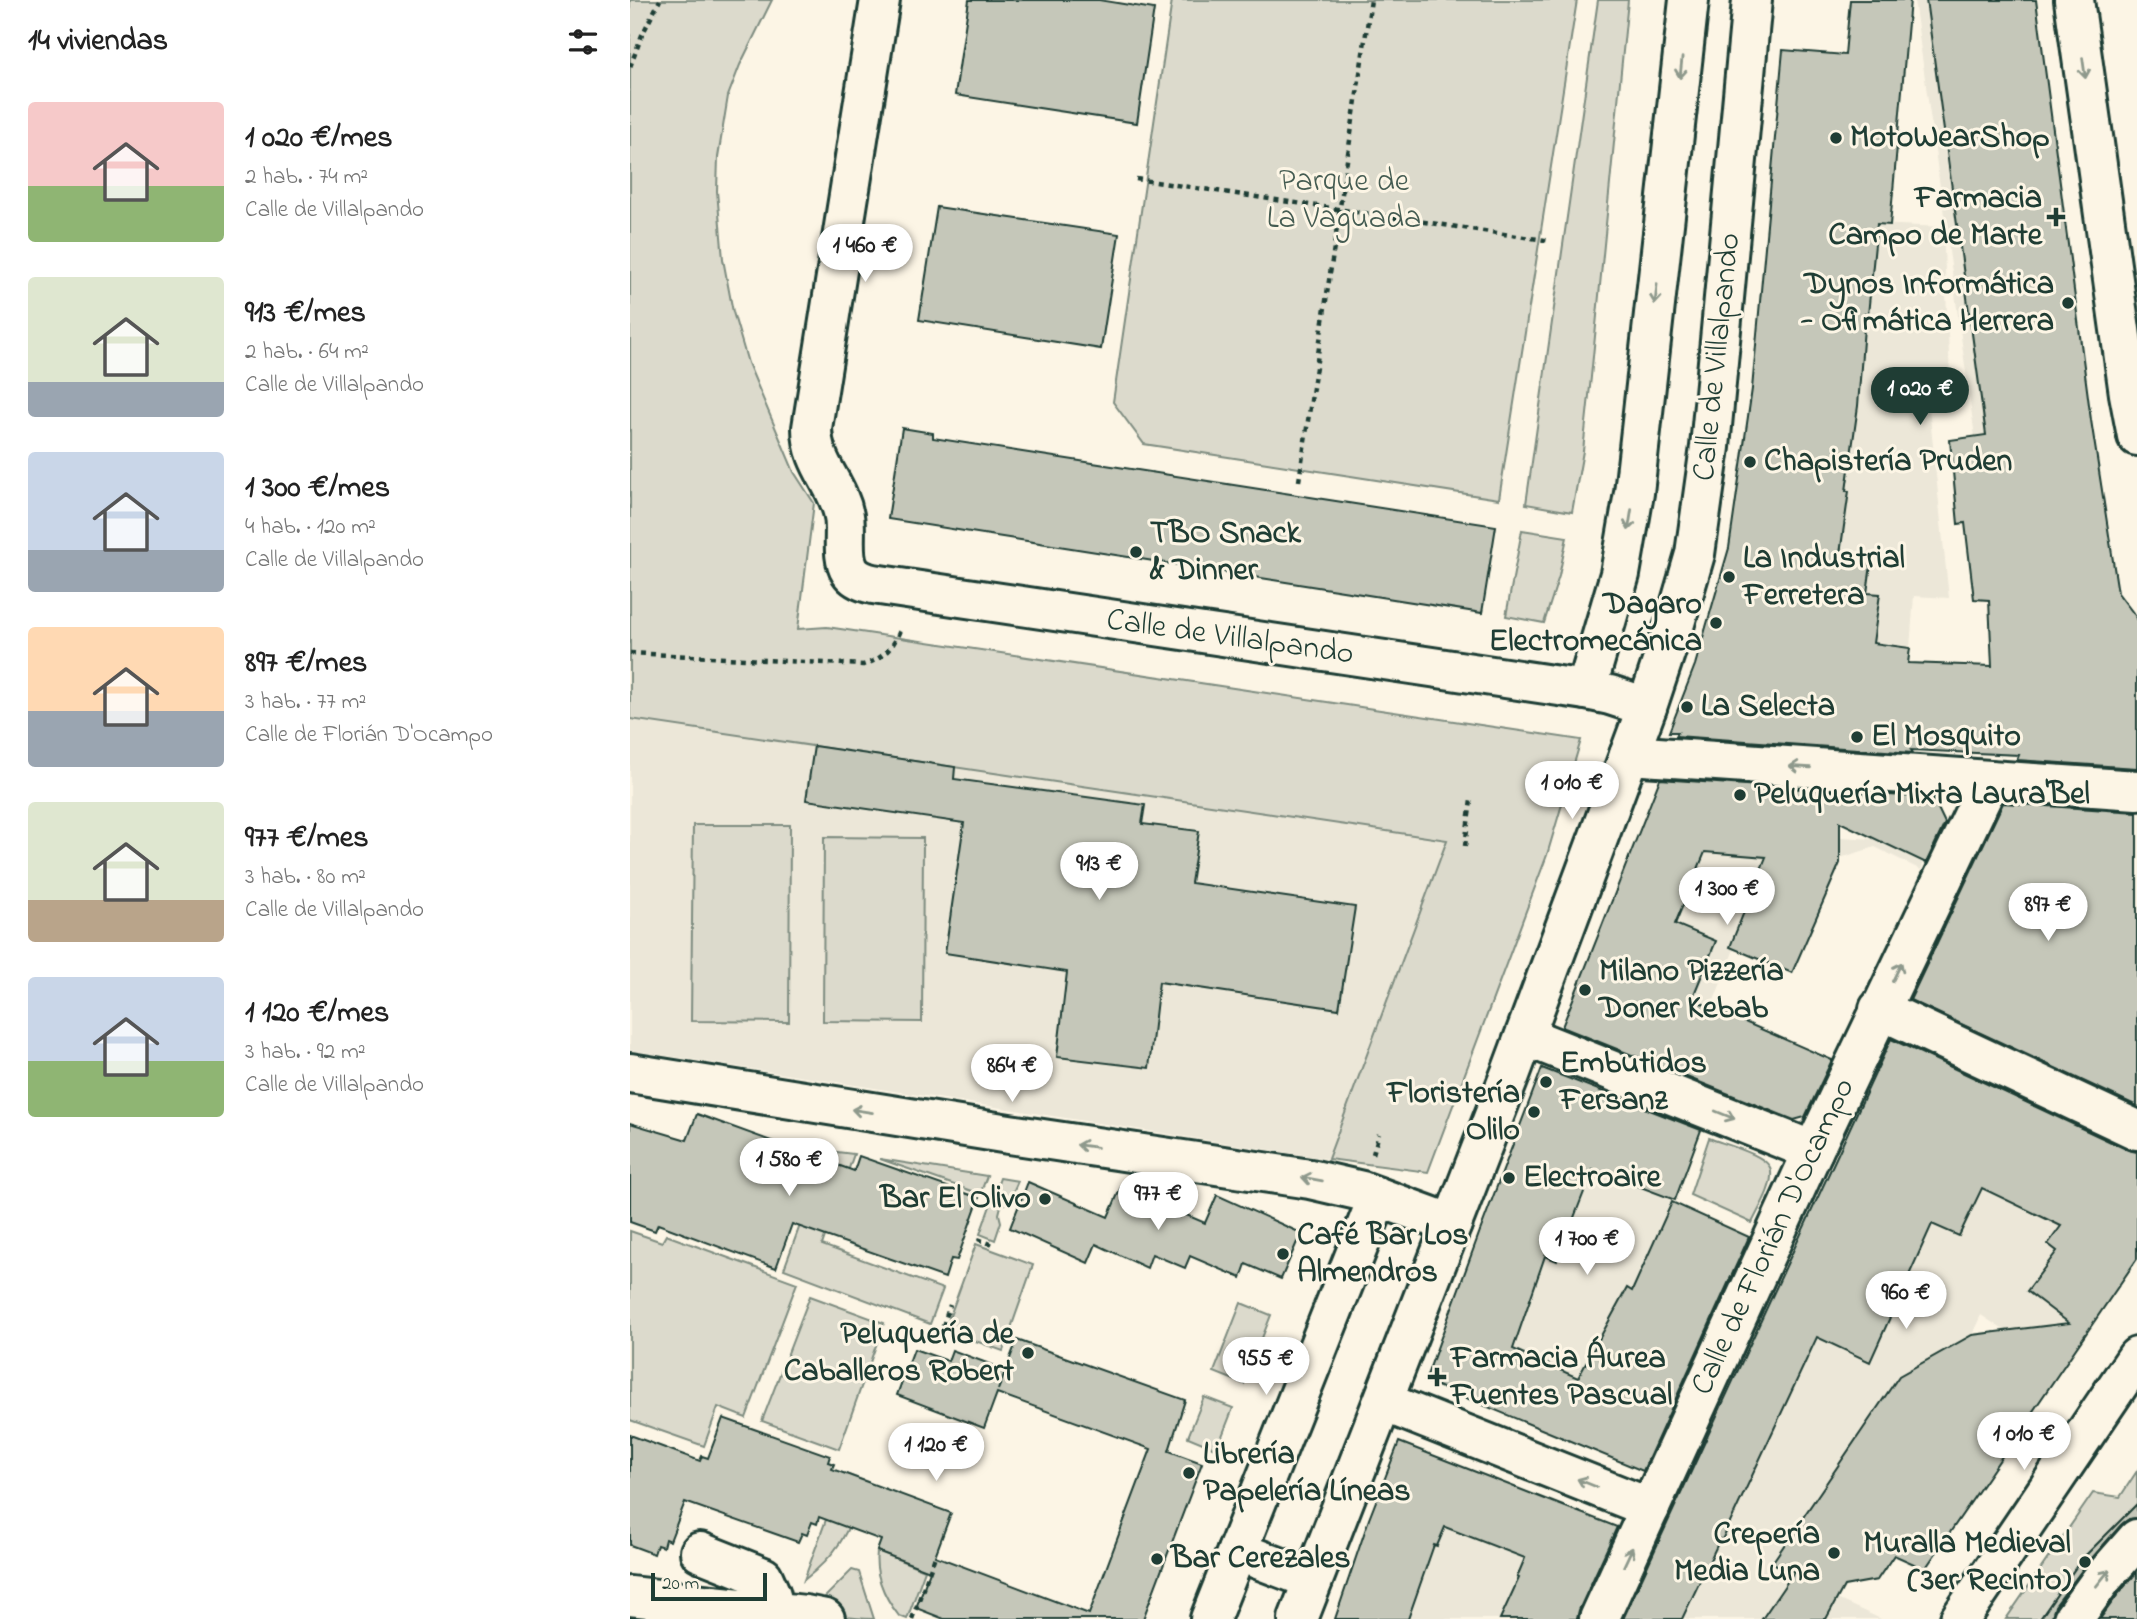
<!DOCTYPE html>
<html lang="es">
<head>
<meta charset="utf-8">
<style>
  :root { --surface:#fff; --page:#f2f2f2; --text:#222; --muted:#767676; --accent:#1f3d34 }
  body { margin:0; font-family:"Indie Flower",sans-serif; background:var(--page); color:var(--text); height:100vh; display:flex; flex-direction:column; font-size:26px; white-space:nowrap }
  * { box-sizing:border-box; margin:0 }
  p { font-size:23px; color:var(--muted) }
  .icon { flex:none; width:38px; height:38px; fill:none; stroke:currentColor; stroke-width:2; stroke-linecap:round; stroke-linejoin:round }
  .map { position:relative; flex:1; overflow:hidden }
  .sheet { display:flex; flex-direction:column; background:var(--surface); width:630px }
  .sheet>* { flex:none }
  .scale { position:absolute; left:21px; bottom:18px; width:116px; box-sizing:border-box; padding-left:7px; border:4px solid #1f3d34; border-top:0; font-size:19px; line-height:24px; white-space:nowrap; color:#1f3d34; -webkit-text-stroke:5px #fcf5e5; paint-order:stroke }
  .price { position:absolute; translate:-50% -60px; padding:0 16px; border-radius:24px; background:#fff; color:#222; font-size:23px; line-height:46px; filter:drop-shadow(0 2px 4px #0008) }
  .price::after { content:''; position:absolute; left:50%; top:42px; width:21px; height:16px; margin-left:-10px; background:inherit; clip-path:polygon(0 0,100% 0,50% 100%) }
  .price.selected { background:var(--accent); color:#fff }
  ul { padding:0; list-style:none }
  li { display:flex; align-items:center; gap:21px; height:175px; padding:0 28px }
  li span { display:grid; place-items:center; flex:none; width:196px; height:140px; border-radius:7px; color:#555 }
  li>.icon { margin-inline-start:auto }
  span .icon { width:84px; height:84px; fill:#fffc; stroke-width:1 }
  li b { font-size:30px }
  h2 { display:flex; justify-content:space-between; align-items:center; height:84px; padding:0 28px; font-size:30px }
  main { display:flex; flex:1; min-height:0 }
  .map>svg:first-child { display:block }
  .built { fill:#ece7d8 }
  .green { fill:#dcdacc; stroke:#7e8c80; stroke-width:2 }
  .building { fill:#c5c7b9; stroke:#1f3d34; stroke-width:2 }
  .lines { fill:none; stroke-linecap:round; stroke-linejoin:round }
  .minor-casing { stroke:#1f3d34; stroke-width:44 }
  .major-casing { stroke:#1f3d34; stroke-width:44 }
  .path { stroke:#1f3d34; stroke-width:4.5; stroke-dasharray:5 5; stroke-linecap:butt }
  .minor { stroke:#fcf5e5; stroke-width:38 }
  .major { stroke:#fcf5e5; stroke-width:38 }
  .oneway { stroke:#8e998c }
  .poi-dot { fill:#1f3d34; stroke:#fcf5e5; stroke-width:2.5 }
  .labels { text-anchor:middle; dominant-baseline:central; stroke-width:6; stroke-linejoin:round; paint-order:stroke }
  .poi-label { font-size:32px; font-weight:bold; fill:#1f3d34; stroke:#fcf5e5; text-anchor:start }
  .park-label { font-size:32px; fill:#455c52; stroke:#fcf5e5 }
  .street-label { font-size:32px; fill:#1f3d34; stroke:#fcf5e5 }
</style>
</head>
<body>
<main>
<section class="sheet">
<h2>14 viviendas<svg class="icon" aria-label="filters" viewBox="0 0 24 24"><path d="M4 7h16M4 17h16"/><circle cx="9" cy="7" r="2"/><circle cx="15" cy="17" r="2"/></svg></h2>
<ul>
<li><span style="background:linear-gradient(#f6c9c9 60%,#8fb573 0)"><svg class="icon" aria-label="home" viewBox="0 0 24 24"><path d="M3 11l9-7 9 7M6 9v11h12V9"/></svg></span><div><b>1 020 €/mes</b><p>2 hab. · 74 m²</p><p>Calle de Villalpando</p></div></li>
<li><span style="background:linear-gradient(#dfe7d0 75%,#9aa5b1 0)"><svg class="icon" aria-label="home" viewBox="0 0 24 24"><path d="M3 11l9-7 9 7M6 9v11h12V9"/></svg></span><div><b>913 €/mes</b><p>2 hab. · 64 m²</p><p>Calle de Villalpando</p></div></li>
<li><span style="background:linear-gradient(#c9d6e8 70%,#9aa5b1 0)"><svg class="icon" aria-label="home" viewBox="0 0 24 24"><path d="M3 11l9-7 9 7M6 9v11h12V9"/></svg></span><div><b>1 300 €/mes</b><p>4 hab. · 120 m²</p><p>Calle de Villalpando</p></div></li>
<li><span style="background:linear-gradient(#ffd9b3 60%,#9aa5b1 0)"><svg class="icon" aria-label="home" viewBox="0 0 24 24"><path d="M3 11l9-7 9 7M6 9v11h12V9"/></svg></span><div><b>897 €/mes</b><p>3 hab. · 77 m²</p><p>Calle de Florián D'Ocampo</p></div></li>
<li><span style="background:linear-gradient(#dfe7d0 70%,#b9a48a 0)"><svg class="icon" aria-label="home" viewBox="0 0 24 24"><path d="M3 11l9-7 9 7M6 9v11h12V9"/></svg></span><div><b>977 €/mes</b><p>3 hab. · 80 m²</p><p>Calle de Villalpando</p></div></li>
<li><span style="background:linear-gradient(#c9d6e8 60%,#8fb573 0)"><svg class="icon" aria-label="home" viewBox="0 0 24 24"><path d="M3 11l9-7 9 7M6 9v11h12V9"/></svg></span><div><b>1 120 €/mes</b><p>3 hab. · 92 m²</p><p>Calle de Villalpando</p></div></li>
</ul>
</section>
<div class="map">
<svg width="1507" height="1619" viewBox="0 0 1507 1619">
  <rect width="100%" height="100%" fill="#fcf5e5"/>
  <filter id="ink" filterUnits="userSpaceOnUse"><feTurbulence type="fractalNoise" baseFrequency=".0143" numOctaves="2"/><feDisplacementMap in="SourceGraphic" scale="14" xChannelSelector="R" yChannelSelector="G"/><feConvolveMatrix kernelMatrix="1 2 1 2 8 2 1 2 1" color-interpolation-filters="sRGB"/></filter>
  <g filter="url(#ink)">
    <!-- built -->
    <g class="built">
      <path d="M 1284,0 L 1297,0 L 1356,435 L 1345,437 Z"/>
      <path d="M 1247,224 L 1313,227 L 1321,398 L 1298,398 L 1319,598 L 1284,596 L 1280,648 L 1243,643 L 1250,594 L 1237,593 L 1206,561 L 1218,491 L 1216,491 L 1230,395 L 1222,314 L 1237,315 Z"/>
      <path d="M 0,719 L 325,767 L 817,840 L 698,1159 L 0,1050 Z"/>
      <path d="M 1211,837 L 1260,840 L 1259,845 L 1294,862 L 1291,870 L 1245,847 L 1210,858 Z"/>
      <path d="M 1059,848 L 1136,857 L 1124,887 L 1120,908 L 1078,1016 L 1058,1007 L 1086,942 L 1045,924 Z"/>
      <path d="M 965,1159 L 983,1176 L 1045,1200 L 1002,1291 L 997,1289 L 989,1395 L 888,1356 L 870,1332 L 886,1338 L 915,1257 L 927,1261 Z"/>
      <path d="M 1352,1188 L 1397,1209 L 1435,1221 L 1418,1243 L 1437,1258 L 1419,1262 L 1397,1291 L 1438,1322 L 1375,1331 L 1351,1315 L 1342,1335 L 1270,1376 L 1139,1568 L 1251,1619 L 1058,1619 L 1053,1617 L 1096,1526 L 1099,1526 L 1187,1337 L 1240,1362 L 1302,1224 L 1329,1236 Z"/>
      <path d="M 819,1517 L 899,1549 L 887,1577 L 889,1578 L 870,1619 L 778,1619 L 804,1545 L 808,1546 Z"/>
    </g>
    <!-- green -->
    <g class="green">
      <path d="M 0,0 L 142,0 L 110,65 L 98,96 L 88,157 L 87,191 L 93,259 L 103,312 L 118,363 L 164,472 L 184,503 L 168,629 L 197,627 L 951,740 L 917,855 L 798,1172 L 698,1159 L 817,840 L 0,719 Z"/>
      <path d="M 542,0 L 947,0 L 869,499 L 514,444 L 483,402 Z"/>
      <path d="M 968,0 L 998,0 L 961,377 L 953,451 L 942,512 L 896,504 Z"/>
      <path d="M 892,530 L 937,537 L 929,576 L 914,623 L 876,616 Z"/>
      <path d="M 63,825 L 160,825 L 159,1022 L 61,1021 Z"/>
      <path d="M 194,837 L 293,838 L 292,1022 L 193,1021 Z"/>
      <path d="M 1079,1138 C 1093,1144 1140,1155 1141,1171 C 1143,1187 1129,1208 1122,1223 L 1060,1195 Z"/>
      <path d="M 207,1152 L 224,1154 L 192,1245 L 313,1289 L 300,1324 L 154,1269 L 195,1157 L 198,1154 Z"/>
      <path d="M 250,1159 L 357,1176 L 350,1194 Z"/>
      <path d="M 370,1178 L 388,1181 L 379,1201 L 371,1206 L 369,1214 L 371,1222 L 365,1240 L 350,1234 Z"/>
      <path d="M 0,1231 L 32,1242 L 36,1235 L 167,1283 L 116,1418 L 88,1407 L 74,1446 L 0,1420 Z"/>
      <path d="M 346,1244 L 403,1265 L 373,1351 L 315,1330 Z"/>
      <path d="M 180,1296 L 254,1323 L 209,1449 L 132,1421 Z"/>
      <path d="M 611,1303 L 641,1315 L 614,1384 L 584,1372 Z"/>
      <path d="M 574,1397 L 603,1408 L 587,1449 L 558,1437 Z"/>
      <path d="M 1507,1471 L 1507,1504 L 1451,1560 L 1410,1619 L 1376,1619 L 1463,1493 L 1490,1497 Z"/>
      <path d="M 213,1473 L 238,1482 C 218,1528 215,1548 174,1580 Z"/>
      <path d="M 247,1551 L 295,1570 L 277,1619 L 269,1616 C 255,1598 244,1575 247,1551 Z"/>
      <path d="M 222,1570 L 229,1572 L 244,1619 C 227,1619 201,1618 190,1602 Z"/>
    </g>
    <!-- building -->
    <g class="building">
      <path d="M 339,0 L 469,0 L 524,9 L 507,123 L 325,95 Z"/>
      <path d="M 1220,0 L 1280,0 L 1260,225 L 1247,224 L 1238,315 L 1235,314 L 1228,406 L 1216,491 L 1219,491 L 1209,561 L 1241,565 L 1237,593 L 1250,594 L 1243,643 L 1280,648 L 1278,663 L 1362,666 L 1359,600 L 1344,599 L 1335,523 L 1328,524 L 1320,440 L 1356,435 L 1296,0 L 1406,0 L 1461,420 L 1488,593 L 1507,618 L 1507,768 L 1387,760 L 1389,755 L 1281,750 L 1283,753 L 1046,736 L 1048,732 L 1039,732 L 1065,665 L 1099,548 L 1122,389 L 1153,50 L 1215,55 Z"/>
      <path d="M 307,207 L 489,234 L 471,349 L 289,320 Z"/>
      <path d="M 272,428 L 303,433 L 303,438 L 866,526 L 852,613 L 258,519 Z"/>
      <path d="M 184,746 L 325,767 L 324,779 L 515,805 L 512,824 L 569,831 L 561,883 L 725,907 L 709,1009 L 529,982 L 519,1068 L 427,1057 L 437,972 L 315,953 L 334,823 L 176,800 Z"/>
      <path d="M 1030,779 L 1303,798 L 1315,823 L 1296,863 L 1210,822 L 1210,863 L 1162,973 L 1100,947 L 1136,857 L 1075,852 L 1045,924 L 1086,941 L 1062,999 L 1202,1060 L 1175,1117 L 1164,1120 L 932,1027 Z"/>
      <path d="M 1373,803 L 1507,812 L 1507,1106 L 1280,1000 Z"/>
      <path d="M 1261,1039 L 1498,1150 L 1507,1152 L 1507,1259 L 1295,1569 L 1264,1555 L 1247,1580 L 1214,1586 L 1196,1619 L 1132,1619 L 1164,1572 L 1142,1563 L 1269,1376 L 1342,1335 L 1439,1323 L 1397,1291 L 1427,1251 L 1418,1244 L 1431,1226 L 1352,1188 L 1329,1236 L 1302,1224 L 1240,1362 L 1187,1337 L 1092,1540 L 1090,1539 L 1052,1619 L 993,1619 Z"/>
      <path d="M 912,1068 L 1071,1130 L 1045,1200 L 963,1169 L 927,1261 L 915,1256 L 883,1349 L 948,1378 L 997,1288 L 1002,1291 L 1042,1202 L 1119,1237 L 1013,1471 L 795,1381 L 850,1231 Z"/>
      <path d="M 67,1114 L 224,1171 L 229,1156 L 349,1198 L 327,1260 L 321,1259 L 315,1278 L 162,1224 L 146,1268 L 28,1224 L 25,1231 L 0,1222 L 0,1123 L 57,1140 Z"/>
      <path d="M 398,1182 L 478,1217 L 491,1187 L 575,1223 L 587,1195 L 671,1233 L 651,1279 L 616,1264 L 611,1278 L 560,1256 L 555,1268 L 522,1254 L 517,1268 L 466,1244 L 458,1263 L 380,1228 Z"/>
      <path d="M 387,1340 L 555,1400 L 539,1451 L 572,1463 L 513,1619 L 314,1619 L 286,1608 L 300,1571 L 247,1551 L 251,1540 L 189,1517 L 187,1524 L 182,1522 L 177,1535 L 172,1533 L 168,1542 L 55,1502 L 40,1541 L 35,1539 L 33,1547 L 27,1545 L 24,1554 L 0,1545 L 0,1435 L 70,1461 L 72,1456 L 78,1458 L 93,1418 L 200,1456 L 198,1462 L 204,1464 L 202,1469 L 321,1513 L 305,1556 L 459,1614 L 521,1449 L 367,1393 L 354,1428 L 267,1395 L 284,1349 L 318,1361 L 322,1350 L 376,1370 L 368,1390 Z"/>
      <path d="M 769,1442 L 987,1527 L 949,1610 L 947,1619 L 870,1619 L 889,1578 L 887,1577 L 895,1558 L 815,1527 L 807,1546 L 804,1545 L 778,1619 L 705,1619 L 739,1519 Z"/>
      <path d="M 1507,1504 L 1507,1518 L 1499,1519 L 1491,1525 L 1456,1565 L 1425,1606 L 1422,1619 L 1410,1619 L 1451,1560 Z"/>
      <path d="M 1507,1572 L 1507,1619 L 1470,1619 L 1489,1593 Z"/>
    </g>
    <g class="lines">
      <!-- minor casing -->
      <g class="minor-casing">
        <g id="minor">
          <path d="M 250,0 L 182,428 C 182,465 208,483 214,516 C 217,532 211,557 220,571 C 225,579 234,582 243,584 L 956,690 L 980,695 L 1017,707"/>
          <path d="M 1444,0 L 1499,394 L 1507,436"/>
          <path d="M 956,690 L 990,574 L 1004,493 L 1059,0"/>
          <path d="M 999,755 L 1507,790"/>
          <path d="M 1249,1009 L 1507,1130"/>
          <path d="M 895,1036 L 1183,1151"/>
          <path d="M 0,1073 L 379,1134 L 680,1179 L 732,1191 L 822,1224"/>
          <path d="M 754,1402 L 1020,1508"/>
          <path d="M 607,1551 L 683,1580"/>
          <path d="M 70,1552 L 133,1577 L 141,1595 L 143,1619"/>
          <path d="M 0,1596 L 175,1615 L 195,1619"/>
          <path d="M 580,1619 L 748,1197"/>
          <path d="M 668,1619 L 880,1075 L 1017,707 L 1045,623 L 1065,554 L 1080,447 L 1122,0"/>
          <path d="M 969,1619 L 1183,1151 L 1360,780"/>
          <path d="M 1443,1619 L 1472,1579 L 1507,1539"/>
        </g>
      </g>
      <!-- major casing -->
      <g class="major-casing">
        <path id="major" d="M 1330,1619 L 1507,1357"/>
      </g>
      <!-- path -->
      <g class="path">
        <path d="M 0,67 L 12,35 L 30,0"/>
        <path d="M 506,179 L 921,241"/>
        <path d="M 669,481 L 741,0"/>
        <path d="M 0,653 L 233,665 C 252,659 263,649 270,630"/>
        <path d="M 835,846 L 841,800"/>
        <path d="M 743,1154 L 749,1134"/>
        <path d="M 348,1239 L 363,1245"/>
        <path d="M 313,1326 L 320,1305"/>
        <path d="M 282,1619 L 305,1556"/>
      </g>
      <!-- minor -->
      <use href="#minor" class="minor"/>
      <!-- major -->
      <use href="#major" class="major"/>
    </g>
    <!-- one-way arrows -->
    <defs><path id="oneway-shaft" d="M-6 0H5M1.5-3L5.5 0L1.5 3" fill="none" stroke-width="1.6" stroke-linecap="round" stroke-linejoin="round" transform="scale(1.75)"/></defs>
    <g class="oneway">
      <use href="#oneway-shaft" transform="translate(1051 68) rotate(96)"/>
      <use href="#oneway-shaft" transform="translate(1454 68) rotate(82)"/>
      <use href="#oneway-shaft" transform="translate(1026 294) rotate(96)"/>
      <use href="#oneway-shaft" transform="translate(1000 520) rotate(99)"/>
      <use href="#oneway-shaft" transform="translate(1170 767) rotate(-176)"/>
      <use href="#oneway-shaft" transform="translate(1267 972) rotate(-64)"/>
      <use href="#oneway-shaft" transform="translate(232 1111) rotate(-171)"/>
      <use href="#oneway-shaft" transform="translate(1095 1115) rotate(22)"/>
      <use href="#oneway-shaft" transform="translate(457 1146) rotate(-172)"/>
      <use href="#oneway-shaft" transform="translate(682 1179) rotate(-170)"/>
      <use href="#oneway-shaft" transform="translate(957 1483) rotate(-158)"/>
      <use href="#oneway-shaft" transform="translate(998 1557) rotate(-65)"/>
      <use href="#oneway-shaft" transform="translate(1473 1578) rotate(-51)"/>
    </g>
  </g>
  <!-- markers -->
  <g class="poi-dot">
    <circle cx="1206" cy="138" r="7"/>
    <path d="M1422.5 206.5h7v7h7v7h-7v7h-7v-7h-7v-7h7z"/>
    <circle cx="1438" cy="303" r="7"/>
    <circle cx="1120" cy="462" r="7"/>
    <circle cx="506" cy="552" r="7"/>
    <circle cx="1099" cy="577" r="7"/>
    <circle cx="1086" cy="623" r="7"/>
    <circle cx="1057" cy="707" r="7"/>
    <circle cx="1227" cy="737" r="7"/>
    <circle cx="1110" cy="795" r="7"/>
    <circle cx="955" cy="990" r="7"/>
    <circle cx="916" cy="1082" r="7"/>
    <circle cx="904" cy="1112" r="7"/>
    <circle cx="879" cy="1178" r="7"/>
    <circle cx="415" cy="1199" r="7"/>
    <circle cx="653" cy="1254" r="7"/>
    <circle cx="398" cy="1353" r="7"/>
    <path d="M803.5 1366.5h7v7h7v7h-7v7h-7v-7h-7v-7h7z"/>
    <circle cx="559" cy="1473" r="7"/>
    <circle cx="1204" cy="1553" r="7"/>
    <circle cx="527" cy="1559" r="7"/>
    <circle cx="1455" cy="1562" r="7"/>
  </g>
  <g class="labels">
    <!-- poi labels -->
    <g class="poi-label">
      <text x="1220" y="138">MotoWearShop</text>
      <text x="1412" y="199" text-anchor="end">Farmacia<tspan x="1412" dy="37">Campo de Marte</tspan></text>
      <text x="1424" y="285" text-anchor="end">Dynos Informática<tspan x="1424" dy="37">- Ofimática Herrera</tspan></text>
      <text x="1134" y="462">Chapistería Pruden</text>
      <text x="520" y="534">TBO Snack<tspan x="520" dy="37">&amp; Dinner</tspan></text>
      <text x="1113" y="559">La Industrial<tspan x="1113" dy="37">Ferretera</tspan></text>
      <text x="1072" y="605" text-anchor="end">Dagaro<tspan x="1072" dy="37">Electromecánica</tspan></text>
      <text x="1071" y="707">La Selecta</text>
      <text x="1241" y="737">El Mosquito</text>
      <text x="1124" y="795">Peluquería Mixta Laura'Bel</text>
      <text x="969" y="972">Milano Pizzería<tspan x="969" dy="37">Doner Kebab</tspan></text>
      <text x="930" y="1064">Embutidos<tspan x="930" dy="37">Fersanz</tspan></text>
      <text x="890" y="1094" text-anchor="end">Floristería<tspan x="890" dy="37">Olilo</tspan></text>
      <text x="893" y="1178">Electroaire</text>
      <text x="401" y="1199" text-anchor="end">Bar El Olivo</text>
      <text x="667" y="1236">Café Bar Los<tspan x="667" dy="37">Almendros</tspan></text>
      <text x="384" y="1335" text-anchor="end">Peluquería de<tspan x="384" dy="37">Caballeros Robert</tspan></text>
      <text x="821" y="1359">Farmacia Áurea<tspan x="821" dy="37">Fuentes Pascual</tspan></text>
      <text x="573" y="1455">Librería<tspan x="573" dy="37">Papelería Líneas</tspan></text>
      <text x="1190" y="1535" text-anchor="end">Crepería<tspan x="1190" dy="37">Media Luna</tspan></text>
      <text x="1441" y="1544" text-anchor="end">Muralla Medieval<tspan x="1441" dy="37">(3er Recinto)</tspan></text>
      <text x="541" y="1559">Bar Cerezales</text>
    </g>
    <!-- park labels -->
    <g class="park-label">
      <text x="714" y="182">Parque de<tspan x="714" dy="37">La Vaguada</tspan></text>
    </g>
    <!-- street labels -->
    <g class="street-label">
      <text transform="translate(1088 357) rotate(-84)">Calle de Villalpando</text>
      <text transform="translate(600 638) rotate(8)">Calle de Villalpando</text>
      <text transform="translate(1144 1237) rotate(-65)">Calle de Florián D'Ocampo</text>
    </g>
  </g>
</svg>
<div class="scale">20 m</div>
<b class="price" style="left:235px;top:284px">1 460 €</b>
<b class="price selected" style="left:1290px;top:427px">1 020 €</b>
<b class="price" style="left:942px;top:821px">1 010 €</b>
<b class="price" style="left:469px;top:902px">913 €</b>
<b class="price" style="left:1097px;top:927px">1 300 €</b>
<b class="price" style="left:1418px;top:943px">897 €</b>
<b class="price" style="left:382px;top:1104px">864 €</b>
<b class="price" style="left:159px;top:1198px">1 580 €</b>
<b class="price" style="left:528px;top:1232px">977 €</b>
<b class="price" style="left:957px;top:1277px">1 700 €</b>
<b class="price" style="left:1276px;top:1331px">960 €</b>
<b class="price" style="left:636px;top:1397px">955 €</b>
<b class="price" style="left:1394px;top:1472px">1 010 €</b>
<b class="price" style="left:306px;top:1483px">1 120 €</b>
</div>
</main>
</body>
</html>
